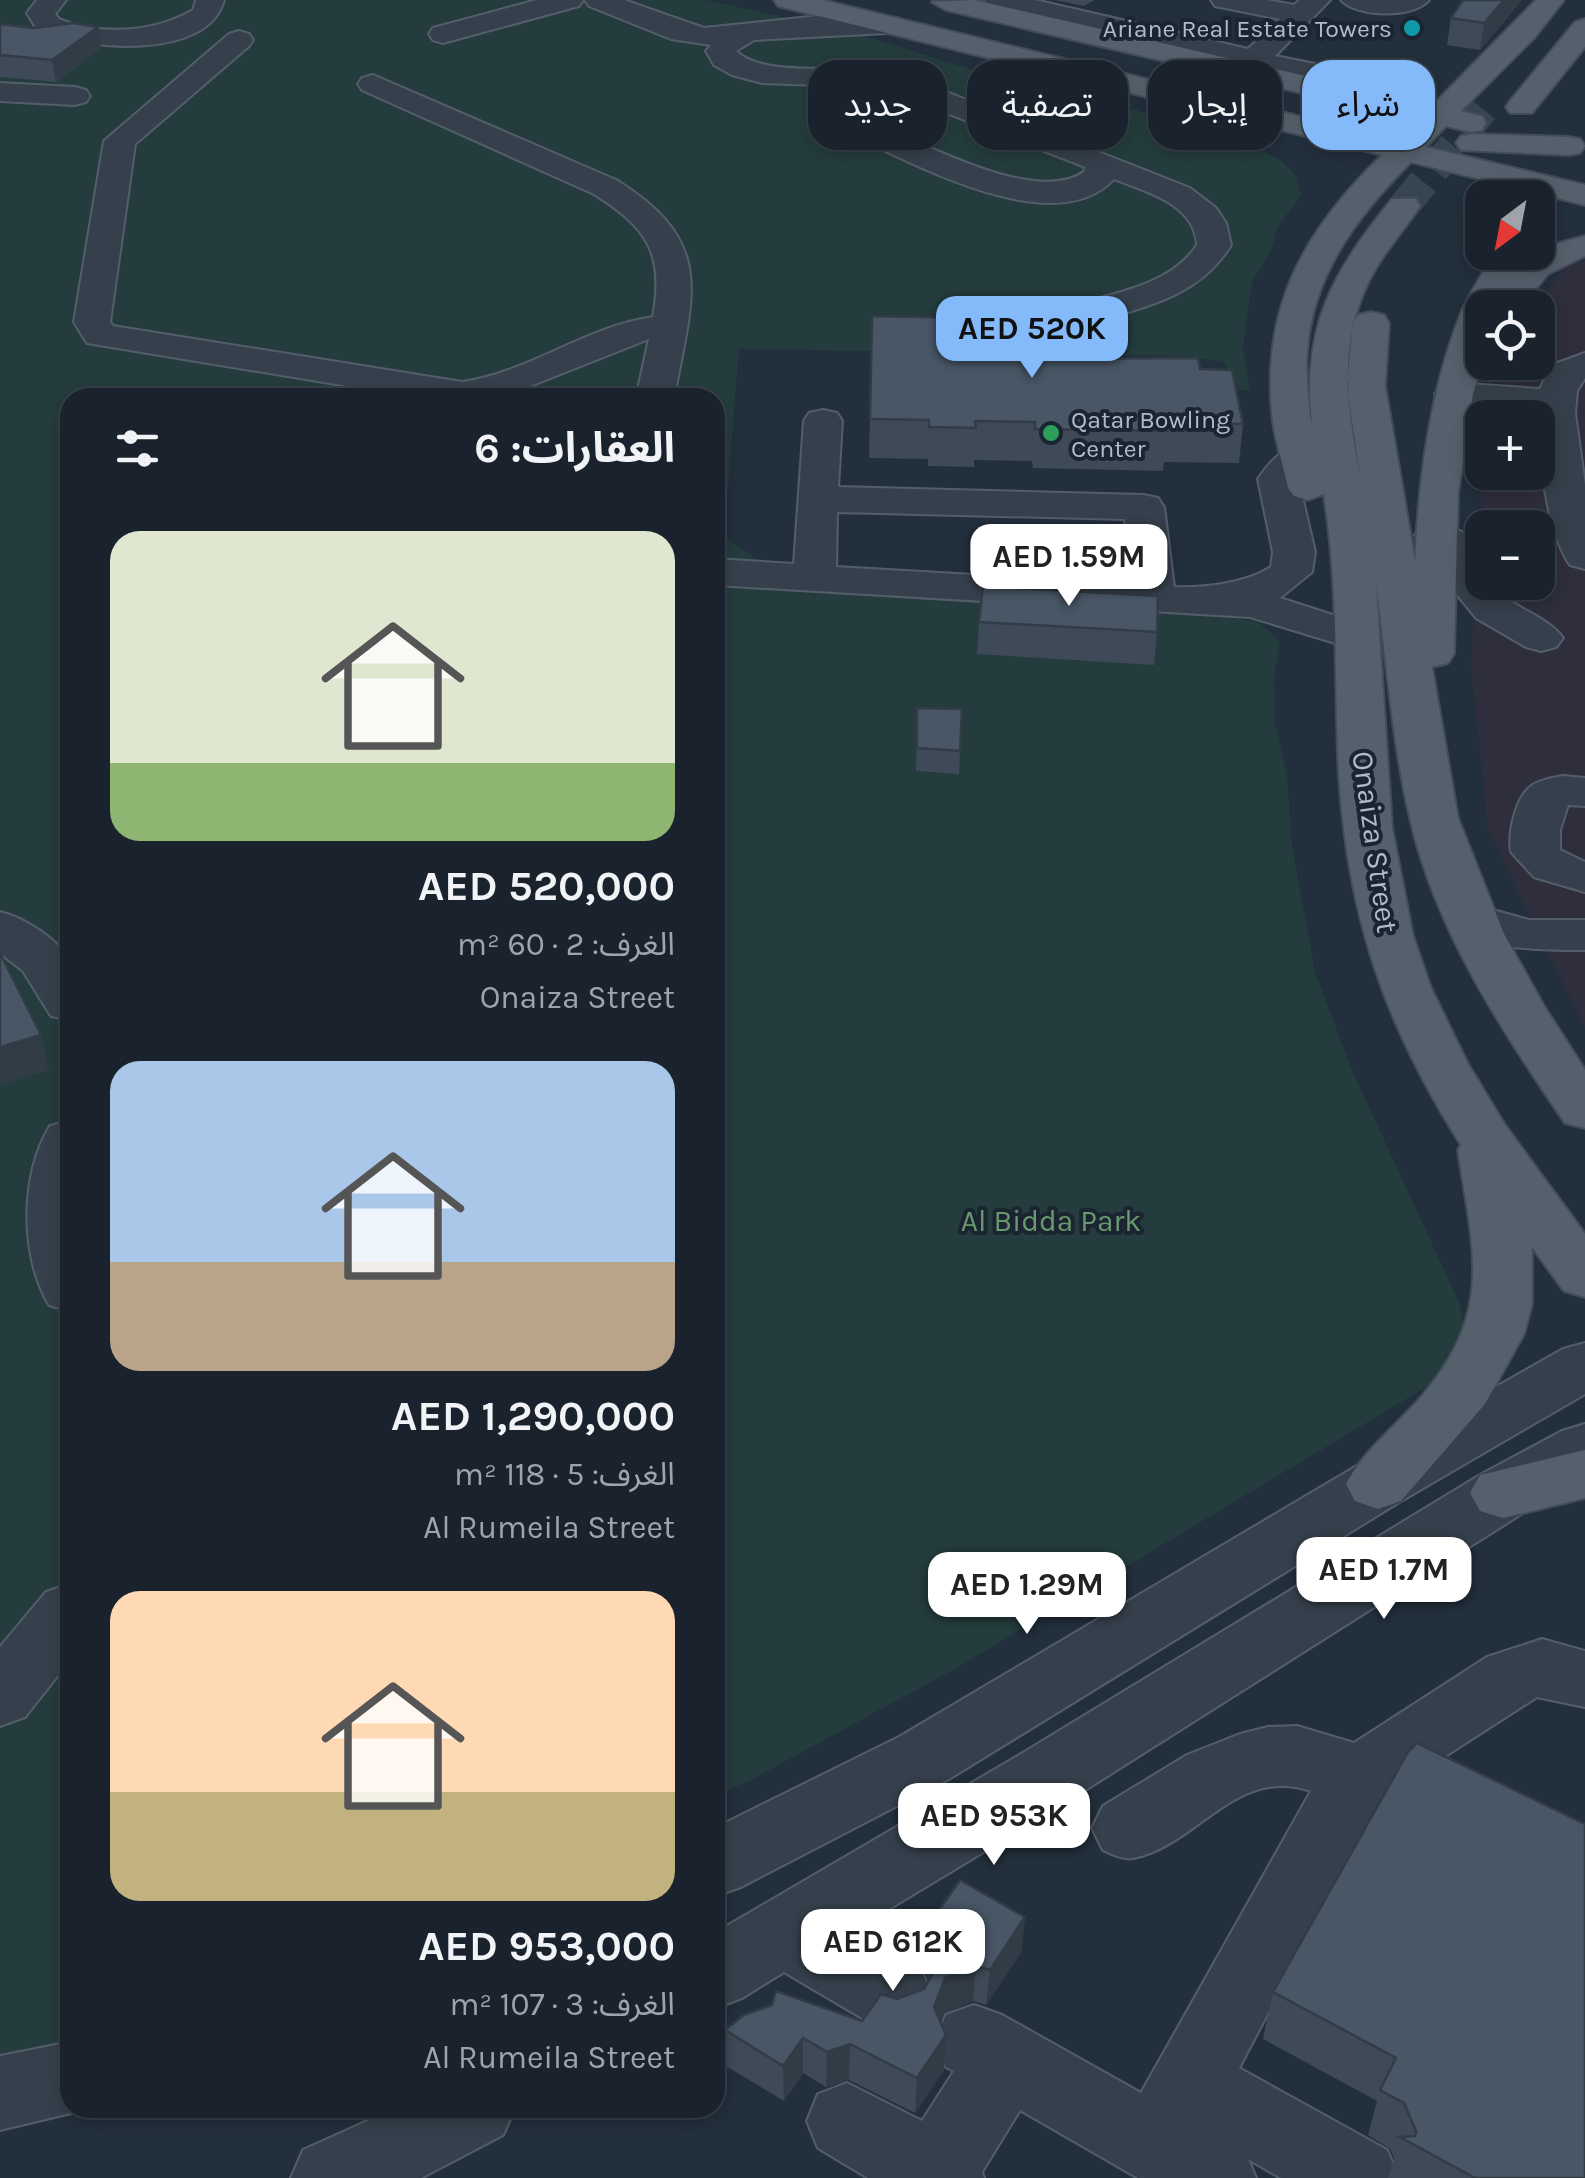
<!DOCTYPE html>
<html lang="ar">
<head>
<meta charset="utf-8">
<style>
  :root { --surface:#1a232d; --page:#272f39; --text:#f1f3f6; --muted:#9fa4aa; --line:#384049; --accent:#84bafa }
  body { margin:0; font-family:Karla,"Noto Sans Arabic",sans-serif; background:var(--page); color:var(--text); direction:rtl; height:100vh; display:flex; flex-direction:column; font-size:38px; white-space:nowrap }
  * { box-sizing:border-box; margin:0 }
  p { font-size:32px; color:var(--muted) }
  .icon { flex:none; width:55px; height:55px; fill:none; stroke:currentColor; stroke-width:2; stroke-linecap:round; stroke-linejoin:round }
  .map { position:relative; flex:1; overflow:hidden; direction:ltr }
  .side { position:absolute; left:60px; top:388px; width:665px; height:1730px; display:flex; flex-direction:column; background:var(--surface); border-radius:30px; box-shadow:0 5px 15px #0003,0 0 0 2px var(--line); direction:rtl }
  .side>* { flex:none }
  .guide { position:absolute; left:755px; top:60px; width:680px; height:90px; direction:rtl; display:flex; gap:20px }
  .needle { width:65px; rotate:212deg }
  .controls { position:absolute; left:1465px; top:180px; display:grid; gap:20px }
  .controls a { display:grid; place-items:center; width:90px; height:90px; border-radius:20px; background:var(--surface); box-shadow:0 5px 15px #0003,0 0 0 2px var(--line); font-size:50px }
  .price { position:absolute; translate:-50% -85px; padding:0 22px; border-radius:20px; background:#fff; color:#222; font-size:32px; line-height:65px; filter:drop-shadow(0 2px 5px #0008) }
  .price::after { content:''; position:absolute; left:50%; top:60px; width:30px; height:22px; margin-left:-15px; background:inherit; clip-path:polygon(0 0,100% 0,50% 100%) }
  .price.selected { background:var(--accent); color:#111 }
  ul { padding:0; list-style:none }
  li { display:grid; align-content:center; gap:20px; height:530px; padding:0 50px }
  li span { display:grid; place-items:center; height:310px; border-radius:30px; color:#555 }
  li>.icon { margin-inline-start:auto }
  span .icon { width:180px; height:180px; fill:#fffc; stroke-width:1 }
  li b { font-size:42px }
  h2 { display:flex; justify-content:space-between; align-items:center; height:120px; padding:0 50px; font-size:42px }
  .tag { padding:0 35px; border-radius:30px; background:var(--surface); box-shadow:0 5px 15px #0003,0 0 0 2px var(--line); font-size:35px; line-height:90px }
  .tag.selected { background:var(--accent); color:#111 }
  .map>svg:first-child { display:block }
  .medical { fill:#2f2e3d; fill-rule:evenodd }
  .green { fill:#243c3d }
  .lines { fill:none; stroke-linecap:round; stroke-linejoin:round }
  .major-tunnel { stroke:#374451; stroke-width:31; stroke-dasharray:31 16; stroke-linecap:butt }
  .minor-casing { stroke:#545e6a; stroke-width:4 }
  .major-casing { stroke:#424c58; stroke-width:4 }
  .minor { fill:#36404c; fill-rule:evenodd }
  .major { fill:#54606c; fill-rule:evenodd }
  .wall { fill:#3e4a57 }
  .shaded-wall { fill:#323c47 }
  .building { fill:#485665; stroke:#323c47; stroke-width:2.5 }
  .culture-dot { fill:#0f9aa8; stroke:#1b2531; stroke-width:4 }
  .leisure-dot { fill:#2e9e5b; stroke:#1b2531; stroke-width:4 }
  .labels { text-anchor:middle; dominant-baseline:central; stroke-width:8; stroke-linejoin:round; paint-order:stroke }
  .far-poi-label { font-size:25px; fill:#b1bbc8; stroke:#1b2531; text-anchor:end }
  .street-label { font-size:30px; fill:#b1bbc8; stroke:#1b2531 }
  .park-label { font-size:30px; fill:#68996f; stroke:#1b2531 }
</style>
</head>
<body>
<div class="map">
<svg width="1585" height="2178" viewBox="0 0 1585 2178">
  <rect width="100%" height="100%" fill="#222f3c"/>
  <!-- medical -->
  <path class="medical" d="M 1585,261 L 1585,1028 L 1488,831 L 1471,666 L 1482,469 L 1482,472 L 1538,472 L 1538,418 L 1493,417 L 1504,363 L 1538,362 L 1537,307 L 1564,266 ZM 1482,528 L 1538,528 L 1538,582 L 1482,582 Z"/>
  <!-- green -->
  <g class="green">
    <path d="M 0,0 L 706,0 L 855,33 L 980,72 L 1225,132 L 1279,159 L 1295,174 L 1301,195 L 1277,228 L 1271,251 L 1252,282 L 1243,346 L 1250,390 L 1240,390 L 1222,361 L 1172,356 L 739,349 L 724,537 L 753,556 L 752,560 L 715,558 L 715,398 L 70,398 L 70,2047 L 0,2063 Z"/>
    <path d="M 715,582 L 1223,615 L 1260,623 L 1280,641 L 1274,677 L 1275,725 L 1287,774 L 1292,846 L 1315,972 L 1351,1068 L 1458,1300 C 1472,1341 1458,1352 1433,1383 L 955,1669 L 753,1779 L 715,1796 Z"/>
  </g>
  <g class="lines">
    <!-- major-tunnel -->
    <path class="major-tunnel" d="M 1404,206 L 1488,103"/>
    <!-- minor casing -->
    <g class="minor-casing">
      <g id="minor">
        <path d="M 37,0 L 66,0 L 55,14 L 59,19 C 102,36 153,33 193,10 L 196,0 L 224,0 C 207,62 84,49 38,31 L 27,13 Z"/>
        <path d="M 537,0 L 583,0 L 579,6 L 443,43 L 433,40 L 429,34 L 433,28 Z"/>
        <path d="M 585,0 L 624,0 L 704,28 L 819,16 L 897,18 L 901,24 L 897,30 L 887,33 L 754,40 L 736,51 C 766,80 853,62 898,73 L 1190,188 L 1216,208 L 1226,223 L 1231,245 C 1199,297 1146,306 1092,323 L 1079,326 L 1066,323 L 1061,315 L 1066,307 C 1110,294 1171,286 1197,245 C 1195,204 1147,192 1114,179 C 1052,245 903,157 838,129 L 834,122 L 838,115 L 860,115 C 913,138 1033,207 1084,172 L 1085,167 L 880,87 L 762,83 L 732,75 L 714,65 L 706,51 L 711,45 L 671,39 L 589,6 Z"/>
        <path d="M 985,0 L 1035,0 L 1248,49 L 1280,19 L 1215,6 L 1211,0 L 1267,0 L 1294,5 L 1300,0 L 1330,0 L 1275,56 L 1416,84 L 1420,90 L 1416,96 L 1405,99 L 1363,94 L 989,6 Z"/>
        <path d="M 1341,0 L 1429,0 C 1413,19 1356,17 1341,0 Z"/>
        <path d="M 239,31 L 249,34 L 253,40 L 249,46 L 135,144 L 110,322 L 113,326 L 462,382 C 530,372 585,327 653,317 C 665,252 646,227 594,194 L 362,90 L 358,84 L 362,78 L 373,75 L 616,180 C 718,243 692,296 674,398 L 636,398 L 649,339 L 500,398 L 420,398 L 87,343 L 74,322 L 104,141 L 229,34 Z"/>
        <path d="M 0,83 L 75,87 L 86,90 L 90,96 L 86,102 L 75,105 L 0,101 Z"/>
        <path d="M 1585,353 L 1585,378 L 1577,391 L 1575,413 L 1585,485 L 1585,569 L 1570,565 C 1545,528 1540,455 1537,412 L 1454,405 L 1441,402 L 1435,394 L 1441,386 L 1454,383 L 1540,389 L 1552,365 Z"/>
        <path d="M 823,410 L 837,413 L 842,421 L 838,487 L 1144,495 L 1158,498 L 1164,507 L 1174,587 C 1204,588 1244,584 1271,567 L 1273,552 L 1258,479 C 1273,457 1286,443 1314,450 L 1320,458 L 1298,479 L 1315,552 L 1312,572 L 1280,598 L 1373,628 L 1380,637 L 1373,646 L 1358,650 L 1250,617 L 715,585 L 715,559 L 794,564 L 804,421 L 809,413 ZM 837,512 L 1125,519 L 1131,584 L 836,567 Z"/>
        <path d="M 1436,523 L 1460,531 L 1482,548 L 1482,582 L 1498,582 L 1497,590 C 1516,610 1547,616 1563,638 L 1556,647 L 1541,651 L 1526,647 L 1476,618 L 1455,592 L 1452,565 L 1415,535 L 1421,526 Z"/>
        <path d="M 1563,776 L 1585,778 L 1585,806 L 1568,805 L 1560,830 L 1560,850 L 1585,862 L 1585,892 L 1534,877 L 1511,852 C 1508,834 1515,799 1530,787 C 1538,780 1553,778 1563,776 Z"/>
        <path d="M 1471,904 L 1529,920 L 1585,920 L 1585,950 C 1549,950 1468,951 1446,919 L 1453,908 Z"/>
        <path d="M 0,912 C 22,917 62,940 70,964 C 75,979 70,1004 70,1020 L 51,1016 L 23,971 L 0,953 Z"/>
        <path d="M 70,1121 L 70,1311 L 49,1305 C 20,1256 20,1174 50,1126 Z"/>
        <path d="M 1585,1343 L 1585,1394 L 1401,1501 L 949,1779 L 741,1887 L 715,1896 L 715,1828 L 899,1737 L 1355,1467 L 1563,1349 Z"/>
        <path d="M 1585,1424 L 1585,1478 L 1526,1511 L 1068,1801 L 851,1932 L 921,1971 L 933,1996 L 921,2021 L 894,2031 L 867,2021 L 784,1972 L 742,1998 L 715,2008 L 715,1933 L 1016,1757 L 1480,1475 L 1562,1431 Z"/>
        <path d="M 70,1584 L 70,1660 L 25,1717 L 0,1726 L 0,1647 L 46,1592 Z"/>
        <path d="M 1542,1639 L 1585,1651 L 1585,1707 L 1537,1697 L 1416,1775 L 1386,1804 L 1358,1842 L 1239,2068 L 1387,2150 L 1399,2178 L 1281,2178 L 1248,2159 L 1256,2178 L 1138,2178 L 1020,2110 L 982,2172 L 984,2178 L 868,2178 L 818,2148 L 807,2121 L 818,2094 L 847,2083 L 922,2121 L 954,2071 L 946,2067 L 935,2041 L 946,2015 L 974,2005 L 1002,2015 L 1141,2093 L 1311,1791 C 1236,1765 1197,1846 1133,1858 C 1124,1860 1112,1854 1103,1850 L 1092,1828 L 1103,1806 L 1187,1755 L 1240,1734 L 1268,1727 L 1297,1726 L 1354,1743 L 1487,1657 Z"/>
        <path d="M 70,2042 L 70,2108 L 92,2108 L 0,2130 L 0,2056 Z"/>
        <path d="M 396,2108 L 515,2108 L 503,2135 L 421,2178 L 291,2178 L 303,2150 Z"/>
      </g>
    </g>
    <!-- major casing -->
    <g class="major-casing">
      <g id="major">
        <path d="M 774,0 L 822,0 L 1397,140 L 1417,120 L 946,10 L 932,2 L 974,0 L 1433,105 L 1536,0 L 1564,0 L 1535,37 L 1461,111 L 1482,116 L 1486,123 L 1482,130 L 1471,132 L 1446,126 L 1426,147 L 1585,185 L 1585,205 L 1411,162 C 1358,215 1311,276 1307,354 C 1305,374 1309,396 1310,416 L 1312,424 C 1302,326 1332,273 1392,199 L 1416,199 L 1420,206 C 1406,228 1388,247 1375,270 C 1337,335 1346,404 1360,475 L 1347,386 L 1353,323 L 1358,315 L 1371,312 L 1384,315 L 1389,323 L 1385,386 L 1415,561 C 1419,477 1430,392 1461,313 C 1470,292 1484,272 1495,252 L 1529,252 L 1526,257 L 1545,247 L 1585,236 L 1585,256 L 1548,274 L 1520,308 L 1482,308 L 1482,362 L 1473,394 L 1458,493 L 1454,654 L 1448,663 L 1432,667 L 1458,818 L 1504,934 L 1544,1006 L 1585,1070 L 1585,1128 L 1565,1123 C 1502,1031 1435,929 1410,818 C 1392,742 1387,661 1376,584 L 1392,828 L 1413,936 L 1431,988 L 1468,1064 L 1505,1125 L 1585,1234 L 1585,1297 L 1564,1291 L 1532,1247 L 1532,1304 L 1524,1334 L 1485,1404 L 1401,1501 L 1378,1509 L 1355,1501 L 1346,1484 C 1364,1450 1396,1426 1421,1397 C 1495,1310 1473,1252 1458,1150 L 1461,1145 C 1385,1025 1348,917 1339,775 C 1334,684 1339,592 1325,502 L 1324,494 L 1308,500 L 1294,496 L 1288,488 C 1283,463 1274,438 1272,413 C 1262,304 1306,229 1382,155 L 778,6 Z"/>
        <path d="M 1585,19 L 1585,47 L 1532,113 L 1510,113 L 1506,107 L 1510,101 L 1575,22 Z"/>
        <path d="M 1472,134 L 1569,137 L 1580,139 L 1585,146 L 1580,153 L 1569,155 L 1461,150 L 1456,143 L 1461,136 Z"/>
        <path d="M 1585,1450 L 1585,1498 L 1503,1518 L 1480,1511 L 1470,1493 L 1480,1475 Z"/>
      </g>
    </g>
    <!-- minor -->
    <use href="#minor" class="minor"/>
    <!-- major -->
    <use href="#major" class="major"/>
  </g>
  <!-- wall -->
  <g class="wall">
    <path d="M 1055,0 L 1094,0 L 1084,6 Z"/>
    <path d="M 1463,0 L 1522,0 L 1480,50 L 1447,45 L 1451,18 Z"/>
    <path d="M 0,24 L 101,48 L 56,82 L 0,77 Z"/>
    <path d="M 872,316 L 1032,359 L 1200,369 L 1243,424 L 1239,463 L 1164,462 L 1163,471 L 1033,468 L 1032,461 L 974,460 L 974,467 L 928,466 L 928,459 L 869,458 Z"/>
    <path d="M 979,622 L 1157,632 L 1154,665 L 977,654 Z"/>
    <path d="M 917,708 L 962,709 L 959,774 L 916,771 Z"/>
    <path d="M 1408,1752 L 1585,2178 L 1388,2178 L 1394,2158 L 1390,2149 L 1368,2135 L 1377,2101 L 1263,2039 L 1273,1992 Z"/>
    <path d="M 1025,1917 L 1021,1953 L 986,2005 L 973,2001 L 943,2014 L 940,2020 L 944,2070 L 915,2113 L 849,2080 L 826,2087 L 803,2073 L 784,2101 L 726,2066 L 725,2030 L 862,2021 L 897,1999 L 924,1989 L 929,1981 L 922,1967 L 924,1932 Z"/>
  </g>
  <!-- shaded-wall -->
  <g class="shaded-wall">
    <path d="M 1504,0 L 1522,0 L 1480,50 L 1484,23 Z"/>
    <path d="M 98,27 L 101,48 L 56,82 L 52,60 Z"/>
    <path d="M 41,1035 L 49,1070 L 0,1085 L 0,1047 Z"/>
    <path d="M 1025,1917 L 1021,1953 L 986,2005 L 990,1970 Z"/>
    <path d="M 976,1966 L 973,2001 L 943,2014 L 932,2042 L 934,2007 L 945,1978 Z"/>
    <path d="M 946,2035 L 944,2070 L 915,2113 L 917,2078 Z"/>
    <path d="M 803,2038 L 803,2073 L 784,2101 L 783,2066 Z"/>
    <path d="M 850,2044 L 849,2080 L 826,2087 L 827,2052 Z"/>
  </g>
  <!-- building -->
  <g class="building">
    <path d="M 1463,0 L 1504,0 L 1484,23 L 1451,18 Z"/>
    <path d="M 73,23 L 98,27 L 52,60 L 0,55 L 0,24 L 34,28 Z"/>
    <path d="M 872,316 L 1028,319 L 1032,359 L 1198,358 L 1200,369 L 1232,370 L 1243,424 L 1165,422 L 1167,431 L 1035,429 L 1035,422 L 975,421 L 976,428 L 929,427 L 929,420 L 870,419 Z"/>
    <path d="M 983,586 L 1158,596 L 1157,632 L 979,622 Z"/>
    <path d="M 917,708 L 962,709 L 960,751 L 917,748 Z"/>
    <path d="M 0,953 L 41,1035 L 0,1047 Z"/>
    <path d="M 1417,1743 L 1585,1824 L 1585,2178 L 1475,2178 L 1400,2137 L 1415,2136 L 1416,2131 L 1404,2103 L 1380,2090 L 1396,2058 L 1273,1992 L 1408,1752 Z"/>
    <path d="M 960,1880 L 1025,1917 L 990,1970 L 976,1966 L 945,1978 L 934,2007 L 946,2035 L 917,2078 L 850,2044 L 827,2052 L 803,2038 L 783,2066 L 725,2030 L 744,2015 L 772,2005 L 776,1991 L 862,2021 L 881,1994 L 897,1999 L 924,1989 L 939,1962 L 924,1932 Z"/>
  </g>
  <!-- markers -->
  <circle class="culture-dot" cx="1412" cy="28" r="10"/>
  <circle class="leisure-dot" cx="1051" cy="433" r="10"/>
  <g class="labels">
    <!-- far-poi labels -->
    <g class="far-poi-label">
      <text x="1392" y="28">Ariane Real Estate Towers</text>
      <text x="1071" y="419" text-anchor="start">Qatar Bowling<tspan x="1071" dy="29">Center</tspan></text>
    </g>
    <!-- street labels -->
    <g class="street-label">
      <text transform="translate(1375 842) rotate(82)">Onaiza Street</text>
    </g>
    <!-- park labels -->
    <g class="park-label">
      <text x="1051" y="1221">Al Bidda Park</text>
    </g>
  </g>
</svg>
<div class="controls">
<a><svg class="needle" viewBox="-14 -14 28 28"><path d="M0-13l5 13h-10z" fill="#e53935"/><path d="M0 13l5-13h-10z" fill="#9fa4aa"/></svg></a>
<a><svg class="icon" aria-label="locate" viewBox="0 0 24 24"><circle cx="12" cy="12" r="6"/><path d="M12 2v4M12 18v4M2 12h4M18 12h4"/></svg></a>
<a>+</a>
<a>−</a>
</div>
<b class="price selected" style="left:1032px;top:381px">AED 520K</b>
<b class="price" style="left:1069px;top:609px">AED 1.59M</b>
<b class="price" style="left:1384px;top:1622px">AED 1.7M</b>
<b class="price" style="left:1027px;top:1637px">AED 1.29M</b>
<b class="price" style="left:994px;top:1868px">AED 953K</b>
<b class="price" style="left:893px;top:1994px">AED 612K</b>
<div class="guide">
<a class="tag selected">شراء</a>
<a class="tag">إيجار</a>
<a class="tag">تصفية</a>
<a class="tag">جديد</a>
</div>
<section class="side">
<h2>العقارات: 6<svg class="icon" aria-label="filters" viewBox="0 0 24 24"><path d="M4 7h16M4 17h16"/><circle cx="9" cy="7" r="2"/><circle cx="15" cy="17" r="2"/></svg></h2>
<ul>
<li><span style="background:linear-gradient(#dfe7d0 75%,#8fb573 0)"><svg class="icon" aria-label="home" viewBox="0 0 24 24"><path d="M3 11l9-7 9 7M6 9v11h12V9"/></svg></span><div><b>AED 520,000</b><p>الغرف: 2 · 60 m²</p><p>Onaiza Street</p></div></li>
<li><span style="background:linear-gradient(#a9c7e8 65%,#b9a48a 0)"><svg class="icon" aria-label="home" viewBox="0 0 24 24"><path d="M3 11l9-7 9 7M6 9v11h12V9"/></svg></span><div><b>AED 1,290,000</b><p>الغرف: 5 · 118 m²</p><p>Al Rumeila Street</p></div></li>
<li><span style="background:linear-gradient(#ffd9b3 65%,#c2b280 0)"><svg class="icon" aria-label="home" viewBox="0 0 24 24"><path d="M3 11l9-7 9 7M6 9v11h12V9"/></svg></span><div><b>AED 953,000</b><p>الغرف: 3 · 107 m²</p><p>Al Rumeila Street</p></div></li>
</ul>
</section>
</div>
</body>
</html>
